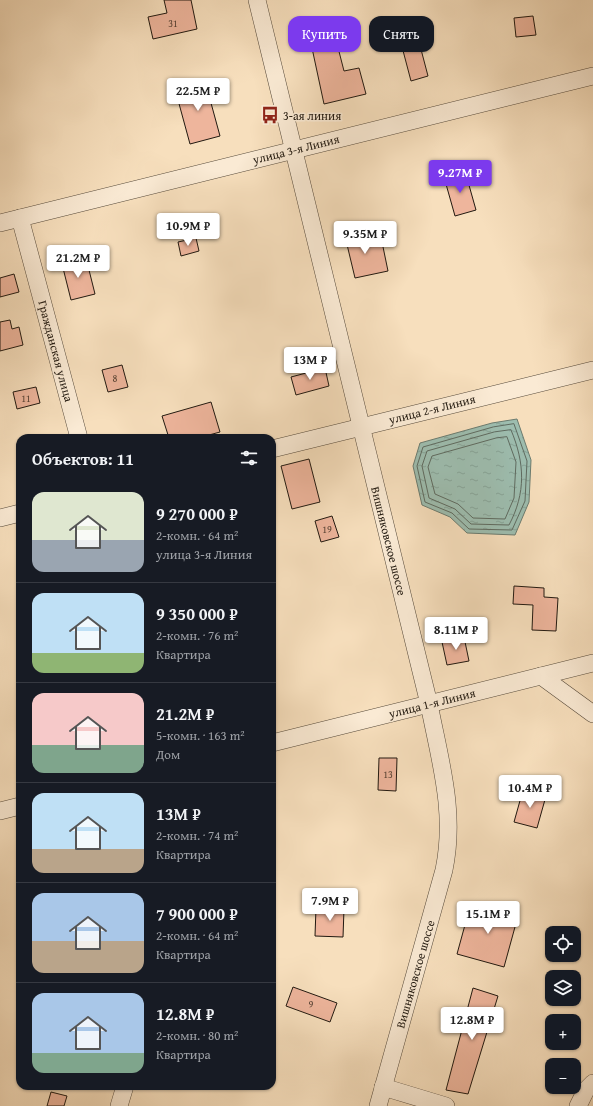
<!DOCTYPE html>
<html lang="ru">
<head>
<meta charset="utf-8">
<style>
  :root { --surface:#171b24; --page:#242831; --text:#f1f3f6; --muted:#9ea1a6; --line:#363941; --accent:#7c3aed }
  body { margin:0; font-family:"Gentium Book Plus",serif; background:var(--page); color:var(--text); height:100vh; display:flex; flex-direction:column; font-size:15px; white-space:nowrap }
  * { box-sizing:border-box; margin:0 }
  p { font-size:13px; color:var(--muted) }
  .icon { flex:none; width:22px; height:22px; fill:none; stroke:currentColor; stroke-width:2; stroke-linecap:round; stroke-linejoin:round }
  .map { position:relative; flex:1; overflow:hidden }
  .panel { position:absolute; left:16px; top:434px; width:260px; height:656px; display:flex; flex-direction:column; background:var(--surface); border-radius:12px; box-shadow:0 1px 3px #0004 }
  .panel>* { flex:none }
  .banner { position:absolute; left:288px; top:16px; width:245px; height:36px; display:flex; gap:8px }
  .tools { position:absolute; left:545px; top:926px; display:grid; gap:8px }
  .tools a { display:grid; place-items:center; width:36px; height:36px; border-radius:8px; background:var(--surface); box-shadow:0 1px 3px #0004; font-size:20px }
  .price { position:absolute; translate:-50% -34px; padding:0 9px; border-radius:4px; background:#fff; color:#222; font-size:13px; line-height:26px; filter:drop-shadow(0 1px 2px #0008) }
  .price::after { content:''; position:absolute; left:50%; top:24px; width:12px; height:9px; margin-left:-6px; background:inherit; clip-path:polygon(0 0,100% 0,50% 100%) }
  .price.current { background:var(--accent); color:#fff }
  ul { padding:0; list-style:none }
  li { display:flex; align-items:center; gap:12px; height:100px; padding:0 16px }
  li+li { border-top:1px solid var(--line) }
  li span { display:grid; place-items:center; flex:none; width:112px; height:80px; border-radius:12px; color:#555 }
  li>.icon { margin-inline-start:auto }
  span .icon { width:48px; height:48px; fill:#fffc; stroke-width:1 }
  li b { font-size:17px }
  h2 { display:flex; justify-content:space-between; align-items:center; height:48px; padding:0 16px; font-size:17px }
  .pill { padding:0 14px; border-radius:12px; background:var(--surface); box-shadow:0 1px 3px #0004; font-size:14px; line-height:36px }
  .pill.current { background:var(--accent); color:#fff }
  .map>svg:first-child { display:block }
  .water { fill:url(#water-ripples); stroke:#6b7b6f }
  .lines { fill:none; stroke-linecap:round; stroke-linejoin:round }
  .shore { stroke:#5f6b60; stroke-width:1 }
  .building { fill:#eeb59c; stroke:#211910 }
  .minor-casing { stroke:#564a3b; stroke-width:18 }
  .minor { stroke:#faead4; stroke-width:17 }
  .labels { text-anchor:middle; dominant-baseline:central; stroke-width:3; stroke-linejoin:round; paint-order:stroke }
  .number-label { font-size:10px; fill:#544033 }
  .poi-label { font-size:12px; fill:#211910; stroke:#faead4; text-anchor:start }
  .street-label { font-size:12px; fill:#211910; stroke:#faead4 }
</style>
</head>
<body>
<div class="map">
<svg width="593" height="1106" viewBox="0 0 593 1106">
  <defs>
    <pattern id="water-ripples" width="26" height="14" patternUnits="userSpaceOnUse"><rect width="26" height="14" fill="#9dbdaf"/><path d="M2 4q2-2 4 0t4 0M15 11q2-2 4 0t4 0" fill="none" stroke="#87a296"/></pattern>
  </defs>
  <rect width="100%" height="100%" fill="#f7dfbd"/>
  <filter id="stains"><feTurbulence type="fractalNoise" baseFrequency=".005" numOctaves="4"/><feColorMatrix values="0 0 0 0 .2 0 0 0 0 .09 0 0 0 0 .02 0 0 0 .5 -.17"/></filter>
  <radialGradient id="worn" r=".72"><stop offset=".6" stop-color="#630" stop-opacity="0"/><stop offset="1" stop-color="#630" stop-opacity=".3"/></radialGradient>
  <!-- water -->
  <path class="water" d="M 517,419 L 531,460 L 529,502 L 515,535 L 467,533 L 450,517 L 422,505 L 413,466 L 420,443 L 492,423 Z"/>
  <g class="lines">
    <!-- shore -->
    <g class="shore">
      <path d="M 514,424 L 527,461 L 525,501 L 512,530 L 469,529 L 452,513 L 425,502 L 417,466 L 423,447 L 493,427 Z"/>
      <path d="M 511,430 C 525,463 526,493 509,525 L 471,524 L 455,509 L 429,498 L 422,466 L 427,451 L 494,432 Z"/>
      <path d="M 507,437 L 516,462 L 514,498 L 505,519 L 473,518 L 458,504 L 435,494 L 428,467 L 432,456 L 496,438 Z"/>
    </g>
  </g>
  <!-- building -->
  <g class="building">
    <path d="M 164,0 L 191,0 L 197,29 L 153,39 L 148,17 L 167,13 Z"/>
    <path d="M 533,16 L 536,35 L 516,37 L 514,18 Z"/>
    <path d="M 333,28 L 344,71 L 359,68 L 366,94 L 324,104 L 309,34 Z"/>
    <path d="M 418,38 L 428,76 L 411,81 L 401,43 Z"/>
    <path d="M 205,81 L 220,136 L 190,144 L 175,89 Z"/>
    <path d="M 465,171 L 476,210 L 455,216 L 444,177 Z"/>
    <path d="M 362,227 L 366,246 L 382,242 L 388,271 L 355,278 L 344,232 Z"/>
    <path d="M 196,238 L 199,251 L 181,256 L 178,242 Z"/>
    <path d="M 86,258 L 95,294 L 71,300 L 62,264 Z"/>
    <path d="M 14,274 L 19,292 L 0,297 L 0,278 Z"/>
    <path d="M 10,320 L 12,329 L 19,327 L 23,345 L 0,351 L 0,322 Z"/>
    <path d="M 122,365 L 128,387 L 108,392 L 102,370 Z"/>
    <path d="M 325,368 L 329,386 L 296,395 L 291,377 Z"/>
    <path d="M 36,387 L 40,403 L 17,409 L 13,392 Z"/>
    <path d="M 211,402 L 220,432 L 198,438 L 169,438 L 162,416 Z"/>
    <path d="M 309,459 L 320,502 L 292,509 L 281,466 Z"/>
    <path d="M 332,516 L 339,537 L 321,542 L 315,521 Z"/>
    <path d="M 514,586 L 544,588 L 544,597 L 558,598 L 556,631 L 532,630 L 533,605 L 513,604 Z"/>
    <path d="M 464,637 L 469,661 L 447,665 L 442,642 Z"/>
    <path d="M 379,758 L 397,758 L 396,791 L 378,790 Z"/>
    <path d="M 523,790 L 546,796 L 537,828 L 514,822 Z"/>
    <path d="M 471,903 L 518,916 L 504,967 L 457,954 Z"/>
    <path d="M 316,908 L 344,909 L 343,937 L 315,936 Z"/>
    <path d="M 293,987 L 337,1003 L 330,1022 L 286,1006 Z"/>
    <path d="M 473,988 L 498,996 L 468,1094 L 446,1090 Z"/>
    <path d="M 51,1092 L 67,1096 L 64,1106 L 47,1106 Z"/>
  </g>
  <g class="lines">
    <!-- minor casing -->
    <g class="minor-casing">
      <g id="minor">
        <path d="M 257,0 L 429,704 C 440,761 456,812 444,870 L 378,1106"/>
        <path d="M 20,218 L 79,438"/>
        <path d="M 0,223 L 593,76"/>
        <path d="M 272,449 L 593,370"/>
        <path d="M 0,518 L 20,513"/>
        <path d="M 541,676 L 593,714"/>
        <path d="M 272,743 L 593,663"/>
        <path d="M 0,811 L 20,806"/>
        <path d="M 383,1087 L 446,1106"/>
        <path d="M 119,1106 L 125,1086"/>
        <path d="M 578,1106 L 586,1090 L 593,1083"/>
      </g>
    </g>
    <!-- minor -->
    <use href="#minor" class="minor"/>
  </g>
  <!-- icons -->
  <defs>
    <g id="bus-bare" transform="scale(1.38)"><path d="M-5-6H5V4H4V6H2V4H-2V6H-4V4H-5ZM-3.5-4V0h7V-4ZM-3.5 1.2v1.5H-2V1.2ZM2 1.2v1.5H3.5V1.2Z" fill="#8f2418" stroke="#faead4" stroke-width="2.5" paint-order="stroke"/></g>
  </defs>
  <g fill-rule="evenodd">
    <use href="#bus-bare" x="270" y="115"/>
  </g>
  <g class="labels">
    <!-- number labels -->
    <g class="number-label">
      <text x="173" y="23">31</text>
      <text x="115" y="378">8</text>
      <text x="26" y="398">11</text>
      <text x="327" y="529">19</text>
      <text x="388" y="774">13</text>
      <text x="311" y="1004">9</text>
    </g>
    <!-- poi labels -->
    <g class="poi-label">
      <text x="283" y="115">3-ая линия</text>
    </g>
    <!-- street labels -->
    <g class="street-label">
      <text transform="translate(296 149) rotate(-14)">улица 3-я Линия</text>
      <text transform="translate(56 351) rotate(75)">Гражданская улица</text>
      <text transform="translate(432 409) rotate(-14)">улица 2-я Линия</text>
      <text transform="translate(389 541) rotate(76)">Вишняковское шоссе</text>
      <text transform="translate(432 703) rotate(-14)">улица 1-я Линия</text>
      <text transform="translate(415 974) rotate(-74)">Вишняковское шоссе</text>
    </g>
  </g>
  <rect width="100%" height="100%" filter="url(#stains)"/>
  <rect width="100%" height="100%" fill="url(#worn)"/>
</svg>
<div class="tools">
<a><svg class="icon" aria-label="locate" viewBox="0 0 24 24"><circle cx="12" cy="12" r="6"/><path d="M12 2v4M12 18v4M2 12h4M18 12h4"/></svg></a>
<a><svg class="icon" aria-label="layers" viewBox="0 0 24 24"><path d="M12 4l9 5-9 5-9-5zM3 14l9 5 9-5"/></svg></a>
<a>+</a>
<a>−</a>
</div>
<b class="price" style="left:198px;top:112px">22.5M ₽</b>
<b class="price current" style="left:460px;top:194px">9.27M ₽</b>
<b class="price" style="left:188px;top:247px">10.9M ₽</b>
<b class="price" style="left:365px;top:255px">9.35M ₽</b>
<b class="price" style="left:78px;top:279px">21.2M ₽</b>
<b class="price" style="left:310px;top:381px">13M ₽</b>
<b class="price" style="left:456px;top:651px">8.11M ₽</b>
<b class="price" style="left:530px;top:809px">10.4M ₽</b>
<b class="price" style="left:330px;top:922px">7.9M ₽</b>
<b class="price" style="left:488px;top:935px">15.1M ₽</b>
<b class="price" style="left:472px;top:1041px">12.8M ₽</b>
<div class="banner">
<a class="pill current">Купить</a>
<a class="pill">Снять</a>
</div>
<section class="panel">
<h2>Объектов: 11<svg class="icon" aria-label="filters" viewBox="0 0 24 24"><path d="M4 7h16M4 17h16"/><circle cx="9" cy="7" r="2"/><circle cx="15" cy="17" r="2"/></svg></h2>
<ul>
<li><span style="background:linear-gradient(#dfe7d0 60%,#9aa5b1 0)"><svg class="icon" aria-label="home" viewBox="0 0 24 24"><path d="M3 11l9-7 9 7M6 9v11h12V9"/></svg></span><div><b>9 270 000 ₽</b><p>2-комн. · 64 m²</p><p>улица 3-я Линия</p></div></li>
<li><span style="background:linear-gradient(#bfe0f5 75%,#8fb573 0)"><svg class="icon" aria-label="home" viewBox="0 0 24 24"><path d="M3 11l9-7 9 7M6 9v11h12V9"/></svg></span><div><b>9 350 000 ₽</b><p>2-комн. · 76 m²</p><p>Квартира</p></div></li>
<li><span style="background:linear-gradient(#f6c9c9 65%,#7fa58c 0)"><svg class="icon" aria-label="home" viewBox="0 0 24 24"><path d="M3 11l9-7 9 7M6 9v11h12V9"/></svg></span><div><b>21.2M ₽</b><p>5-комн. · 163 m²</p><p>Дом</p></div></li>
<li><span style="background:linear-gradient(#bfe0f5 70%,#b9a48a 0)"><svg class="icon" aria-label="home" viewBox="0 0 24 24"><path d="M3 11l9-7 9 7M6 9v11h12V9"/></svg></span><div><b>13M ₽</b><p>2-комн. · 74 m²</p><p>Квартира</p></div></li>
<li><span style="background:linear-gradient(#a9c7e8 60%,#b9a48a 0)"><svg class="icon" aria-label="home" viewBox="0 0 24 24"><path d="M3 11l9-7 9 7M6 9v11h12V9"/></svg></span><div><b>7 900 000 ₽</b><p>2-комн. · 64 m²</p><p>Квартира</p></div></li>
<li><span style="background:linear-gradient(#a9c7e8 75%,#7fa58c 0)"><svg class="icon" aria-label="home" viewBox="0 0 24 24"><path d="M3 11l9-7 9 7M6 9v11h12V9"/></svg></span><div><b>12.8M ₽</b><p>2-комн. · 80 m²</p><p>Квартира</p></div></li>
</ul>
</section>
</div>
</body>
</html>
